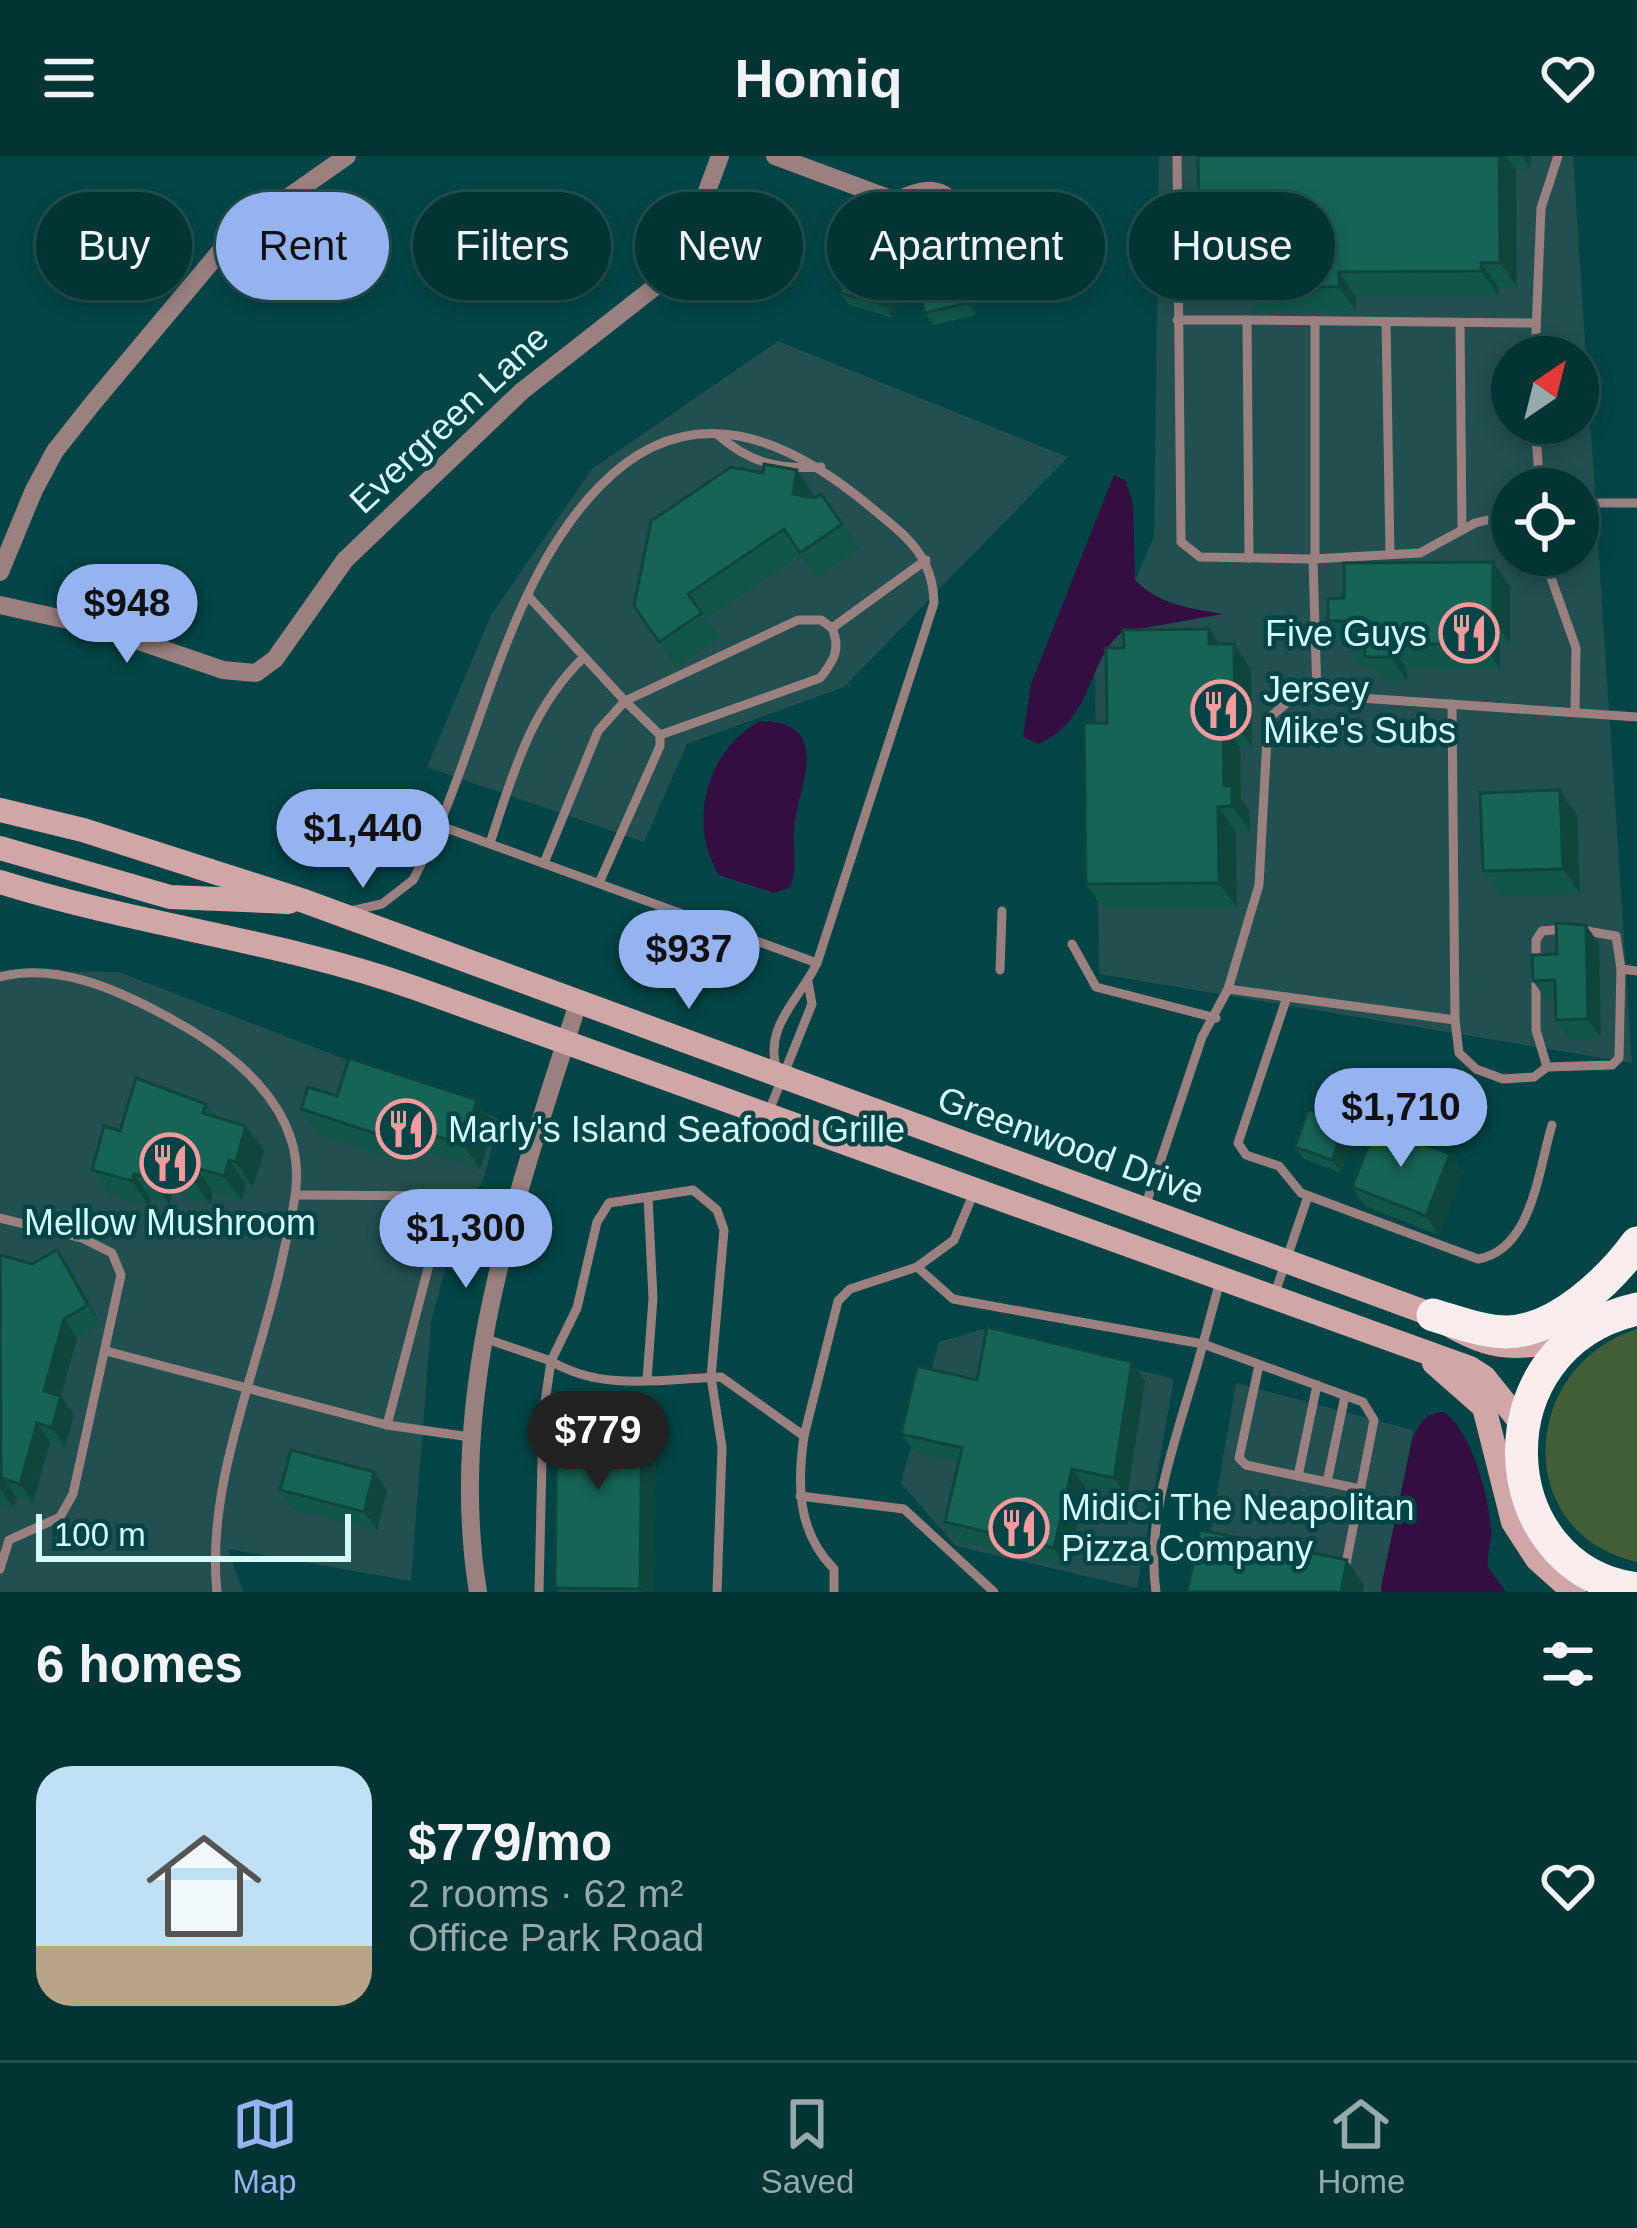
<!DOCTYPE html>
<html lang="en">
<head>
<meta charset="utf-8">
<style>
  :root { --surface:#023434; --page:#103f40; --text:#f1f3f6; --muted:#96aaac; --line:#234f4f; --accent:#95b2f1 }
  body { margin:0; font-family:Arial,sans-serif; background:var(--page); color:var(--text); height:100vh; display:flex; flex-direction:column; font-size:45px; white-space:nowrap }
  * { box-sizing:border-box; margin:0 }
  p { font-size:39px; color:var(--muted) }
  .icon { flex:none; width:66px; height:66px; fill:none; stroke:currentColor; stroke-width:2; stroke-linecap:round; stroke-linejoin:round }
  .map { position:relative; height:1436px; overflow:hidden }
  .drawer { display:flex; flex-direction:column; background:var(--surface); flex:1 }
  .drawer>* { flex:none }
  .top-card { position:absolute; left:36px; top:36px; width:1566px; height:108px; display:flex; gap:24px }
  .needle { width:78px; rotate:35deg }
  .tools { position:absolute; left:1491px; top:180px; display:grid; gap:24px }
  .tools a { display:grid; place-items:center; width:108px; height:108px; border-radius:50%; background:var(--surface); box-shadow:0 6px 18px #0003,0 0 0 3px var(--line); font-size:60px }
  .scale { position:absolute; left:36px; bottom:30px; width:315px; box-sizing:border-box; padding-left:12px; border:6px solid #d5f9f9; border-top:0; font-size:33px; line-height:42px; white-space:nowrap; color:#d5f9f9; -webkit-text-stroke:9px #034546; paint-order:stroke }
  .price { position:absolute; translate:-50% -102px; padding:0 27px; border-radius:42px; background:var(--accent); color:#111; font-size:39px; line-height:78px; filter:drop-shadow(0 3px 6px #0008) }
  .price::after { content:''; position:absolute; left:50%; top:72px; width:36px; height:27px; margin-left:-18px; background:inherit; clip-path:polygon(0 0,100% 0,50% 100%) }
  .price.current { background:#222; color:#fff }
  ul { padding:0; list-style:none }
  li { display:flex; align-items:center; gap:36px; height:300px; padding:0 36px }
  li+li { border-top:3px solid var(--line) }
  li span { display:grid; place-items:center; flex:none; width:336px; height:240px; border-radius:36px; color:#555 }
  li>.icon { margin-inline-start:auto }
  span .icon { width:144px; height:144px; fill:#fffc; stroke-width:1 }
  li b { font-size:51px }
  h2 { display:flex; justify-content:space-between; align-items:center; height:144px; padding:0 36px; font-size:51px }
  .tag { padding:0 42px; border-radius:54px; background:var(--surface); box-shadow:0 6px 18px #0003,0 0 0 3px var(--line); font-size:42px; line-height:108px }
  .tag.current { background:var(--accent); color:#111 }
  header { display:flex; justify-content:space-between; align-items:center; height:156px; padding:0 36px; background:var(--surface); font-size:54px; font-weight:700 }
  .dock { display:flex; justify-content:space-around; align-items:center; height:168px; border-top:3px solid var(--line); background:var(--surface); font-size:33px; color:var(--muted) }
  .dock a { display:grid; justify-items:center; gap:6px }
  .dock .current { color:var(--accent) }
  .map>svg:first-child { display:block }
  .built { fill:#224f50; fill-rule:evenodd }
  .green { fill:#425e37 }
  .water { fill:#340e40 }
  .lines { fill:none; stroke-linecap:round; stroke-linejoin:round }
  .lane { stroke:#9b8080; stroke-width:9 }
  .street { stroke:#9b8080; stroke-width:18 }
  .secondary { stroke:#d0a6a7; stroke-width:24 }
  .highway { stroke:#fbeded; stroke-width:33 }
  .wall { fill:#12564a }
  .shaded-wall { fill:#0f463c }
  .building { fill:#156456; stroke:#0f463c; stroke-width:3 }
  .labels { text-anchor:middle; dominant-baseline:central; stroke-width:9; stroke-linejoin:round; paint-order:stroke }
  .street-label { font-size:36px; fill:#d5f9f9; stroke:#034546 }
  .poi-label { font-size:36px; fill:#d5f9f9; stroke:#034546; text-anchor:start }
</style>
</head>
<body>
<header><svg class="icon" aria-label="menu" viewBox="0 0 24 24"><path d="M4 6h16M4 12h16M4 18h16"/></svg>Homiq<svg class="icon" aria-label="heart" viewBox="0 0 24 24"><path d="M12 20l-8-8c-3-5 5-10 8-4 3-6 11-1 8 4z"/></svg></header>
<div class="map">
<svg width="1637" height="1436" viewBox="0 0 1637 1436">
  <rect width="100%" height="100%" fill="#034546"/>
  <!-- built -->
  <g class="built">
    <path d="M 1159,0 L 1573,0 L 1632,907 L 1099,818 L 1095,517 L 1154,381 ZM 1512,201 L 1578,201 L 1578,267 L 1512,267 ZM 1512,333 L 1578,333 L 1578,399 L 1512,399 Z"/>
    <path d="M 778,185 L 1068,301 L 844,531 L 687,588 L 644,686 L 427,611 L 491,459 L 592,313 Z"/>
    <path d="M 0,815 L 119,816 L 500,963 L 482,1028 L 461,1053 L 431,1167 L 411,1425 L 228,1393 L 243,1436 L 0,1436 Z"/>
    <path d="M 983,1173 L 1174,1223 L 1137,1432 L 956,1390 L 901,1327 L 939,1186 Z"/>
    <path d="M 1236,1227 L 1413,1274 L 1386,1436 L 1200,1436 Z"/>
  </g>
  <!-- green -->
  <path class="green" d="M 1637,1173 L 1637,1406 C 1511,1378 1519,1210 1637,1173 Z"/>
  <!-- water -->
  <g class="water">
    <path d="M 1114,319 L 1126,325 L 1133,348 L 1135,424 C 1160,449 1189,452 1223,458 L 1122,476 C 1085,507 1095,562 1039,588 L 1023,581 L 1031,528 Z"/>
    <path d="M 760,565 C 832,566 801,625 795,665 C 791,687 799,711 790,731 L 774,737 L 719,719 C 687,667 706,595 760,565 Z"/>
    <path d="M 1444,1256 C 1472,1276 1488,1338 1491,1372 C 1493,1385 1486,1397 1488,1411 L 1506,1436 L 1382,1436 L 1381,1431 L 1412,1284 C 1419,1268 1425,1257 1444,1256 Z"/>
  </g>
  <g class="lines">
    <!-- lane -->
    <g class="lane">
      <path d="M 1177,0 L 1181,386 L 1200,401 L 1313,403"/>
      <path d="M 1177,164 L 1247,164 L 1249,402"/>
      <path d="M 1247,164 L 1535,167"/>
      <path d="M 1386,166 L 1390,398"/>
      <path d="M 1460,167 L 1462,374"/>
      <path d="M 1535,201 L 1541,52 L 1558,0"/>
      <path d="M 1535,267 L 1540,333"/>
      <path d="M 717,278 C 749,307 779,314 821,311"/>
      <path d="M 1578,347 L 1637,347"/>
      <path d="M 1512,358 L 1475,367 L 1420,397 L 1313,403 L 1317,539 L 1290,544 L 1268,563 L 1259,729 L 1228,833 L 1455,864 L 1459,897 L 1476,913 L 1503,923 L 1534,921 L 1547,911 L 1612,909 L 1619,902 L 1621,813 L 1637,815"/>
      <path d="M 1543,399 L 1576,492 L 1575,556"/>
      <path d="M 1315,403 L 1315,165"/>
      <path d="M 529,441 L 625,545 L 798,464 L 821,464 L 832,472 L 926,404"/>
      <path d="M 1317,539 L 1637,561"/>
      <path d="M 1452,548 L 1455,864"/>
      <path d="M 438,669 L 817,807"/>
      <path d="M 490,687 C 513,618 530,553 584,501"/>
      <path d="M 544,707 L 598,575 L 625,545 L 660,579"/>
      <path d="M 599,727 L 660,590 L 660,579 L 820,522 C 834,505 841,493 832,472"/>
      <path d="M 350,755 L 382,748 L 413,724 C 480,601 501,431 600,330 C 690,237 789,282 873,353 C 907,381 933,400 934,447 L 817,807 C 801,842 761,872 778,916"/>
      <path d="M 1581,774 L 1616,780 L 1621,813"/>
      <path d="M 1072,788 L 1096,831 L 1216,862"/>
      <path d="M 1536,806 L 1536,784 L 1542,775 L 1564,773"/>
      <path d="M 1000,814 L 1002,755"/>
      <path d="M 0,821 C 55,806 116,833 164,859 C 215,886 272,925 291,983 C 304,1023 291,1060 283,1099 C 261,1207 205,1327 217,1436"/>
      <path d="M 1536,822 L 1536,874 L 1547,911"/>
      <path d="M 1287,841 L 1238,987 L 1246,999 L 1279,1010 L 1301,1037 L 1478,1103 C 1532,1094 1538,1015 1552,969"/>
      <path d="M 769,955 L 812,848 L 808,826"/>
      <path d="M 974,1036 L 954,1084 L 917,1111 L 953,1143 L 1203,1188 C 1183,1265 1144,1356 1156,1436"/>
      <path d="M 298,1039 L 447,1040 L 387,1269"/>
      <path d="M 1145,1051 L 1202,881 L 1228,833"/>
      <path d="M 0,1062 L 82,1082 L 112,1097 L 121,1119 L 73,1338 L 60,1361 L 9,1384 L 0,1413"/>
      <path d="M 1220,1125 L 1203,1188 L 1363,1246 L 1374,1264 L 1346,1408"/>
      <path d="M 1275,1137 L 1308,1040"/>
      <path d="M 484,1182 L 551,1205 L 543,1260 L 539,1436"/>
      <path d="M 106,1195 L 387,1269 L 470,1281"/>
      <path d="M 1259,1209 L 1239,1302 L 1246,1309 L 1360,1333"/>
      <path d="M 647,1224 L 653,1142 L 648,1041"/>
      <path d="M 804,1280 L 838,1145 L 850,1133 L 917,1111"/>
      <path d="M 1298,1320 L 1317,1229"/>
      <path d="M 1327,1326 L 1345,1240"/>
      <path d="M 800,1340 L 904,1353 L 994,1436"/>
      <path d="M 717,1436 L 722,1291 L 711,1221 L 724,1074 L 717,1054 L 693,1034 L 609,1047 L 597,1066 L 577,1152 L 551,1205 C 602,1236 663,1223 721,1221 L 804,1280 C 797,1328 797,1376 834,1413 L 834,1436"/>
    </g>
    <!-- street -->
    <g class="street">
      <path d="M 775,0 L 896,45 L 919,77 L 939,79 L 957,50 C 938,27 919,34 896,45"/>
      <path d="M 0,416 L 34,334 L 55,295 L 93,247 L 233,80 L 347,0"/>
      <path d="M 0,449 L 95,470 L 223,514 L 256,517 L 275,503 L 345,404 L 522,235 L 661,126 L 687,89 L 720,0"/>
      <path d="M 478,1436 C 445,1234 518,1037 578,847"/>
    </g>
    <!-- secondary -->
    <g class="secondary">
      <path d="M 0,654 L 83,674 L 304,745 L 1433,1159 C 1489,1194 1506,1195 1570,1183"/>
      <path d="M 0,692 L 170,741 L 289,746"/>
      <path d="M 0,726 C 137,769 279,784 415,832 L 1470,1212 L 1484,1221 L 1521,1267"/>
      <path d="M 1434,1207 L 1484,1251 L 1513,1366 L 1537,1403 L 1574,1436"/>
    </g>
    <!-- highway -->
    <g class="highway">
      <path d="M 1637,1153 C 1477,1189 1489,1414 1637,1433"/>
      <path d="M 1433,1159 C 1457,1166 1483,1176 1507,1176 C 1557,1175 1610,1124 1637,1087"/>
    </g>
  </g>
  <!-- wall -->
  <g class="wall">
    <path d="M 1198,0 L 1531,0 L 1531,13 L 1516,14 L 1517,131 L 1499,132 L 1499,140 L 1356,140 L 1356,156 L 1256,155 L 1247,142 L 1202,142 L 1185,117 L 1199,83 Z"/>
    <path d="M 804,65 L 786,117 L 770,113 L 761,100 Z"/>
    <path d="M 899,114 L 908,127 L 893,162 L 849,149 L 840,137 Z"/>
    <path d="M 946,118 L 969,127 L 976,159 L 934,169 L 925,157 Z"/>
    <path d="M 821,338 L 859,392 L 817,422 L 801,398 L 706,463 L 719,482 L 677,511 L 634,450 L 814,339 L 814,342 Z"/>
    <path d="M 1493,406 L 1510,431 L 1510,487 L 1500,487 L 1500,513 L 1407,513 L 1407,525 L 1383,525 L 1374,512 L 1362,512 L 1328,465 L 1344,442 Z"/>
    <path d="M 1209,473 L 1220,488 L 1234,488 L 1251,513 L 1252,591 L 1240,591 L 1241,643 L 1249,654 L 1250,675 L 1236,675 L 1237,752 L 1103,753 L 1086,728 L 1107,567 Z"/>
    <path d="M 1577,659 L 1580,737 L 1500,740 L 1483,715 Z"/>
    <path d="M 1586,769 L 1599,788 L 1601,882 L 1569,883 L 1556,864 L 1555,843 L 1546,844 L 1533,825 Z"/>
    <path d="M 337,940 L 494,968 L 480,1013 L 414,992 L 410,1007 L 318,978 L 301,953 Z"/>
    <path d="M 206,948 L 214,961 L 264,995 L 253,1031 L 246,1029 L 242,1045 L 213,1036 L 210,1048 L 173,1037 L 169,1048 L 151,1043 L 149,1050 L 109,1038 L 92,1014 L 120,975 Z"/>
    <path d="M 1346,966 L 1355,978 L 1341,1017 L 1304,1003 L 1295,991 Z"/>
    <path d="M 1450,998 L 1463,1016 L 1439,1079 L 1365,1050 L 1352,1031 Z"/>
    <path d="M 0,1099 L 32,1108 L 70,1113 L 101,1168 L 77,1182 L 61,1240 L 74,1259 L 65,1290 L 50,1286 L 33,1346 L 17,1342 L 14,1352 L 0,1348 Z"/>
    <path d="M 1132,1206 L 1145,1225 L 1127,1341 L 1086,1332 L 1067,1411 L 958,1385 L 945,1366 L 959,1307 L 915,1296 L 901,1278 L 977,1224 Z"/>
    <path d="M 642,1242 L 655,1260 L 653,1436 L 558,1436 L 555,1432 Z"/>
    <path d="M 280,1334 L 387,1334 L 377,1374 L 293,1353 Z"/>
  </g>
  <!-- shaded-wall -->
  <g class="shaded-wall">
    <path d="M 1499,0 L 1506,0 L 1516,14 L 1517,131 L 1500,107 Z"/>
    <path d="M 1522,0 L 1531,0 L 1531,13 Z"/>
    <path d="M 795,52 L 804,65 L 786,117 L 777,104 Z"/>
    <path d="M 1481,107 L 1499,132 L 1499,140 L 1481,115 Z"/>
    <path d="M 899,114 L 908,127 L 893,162 L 885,149 Z"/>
    <path d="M 960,114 L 969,127 L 976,159 L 967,147 Z"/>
    <path d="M 1339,116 L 1356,140 L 1356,156 L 1339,131 Z"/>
    <path d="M 797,314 L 814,339 L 810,363 L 793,338 Z"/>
    <path d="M 1493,406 L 1510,431 L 1510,487 L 1493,463 Z"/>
    <path d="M 1482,463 L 1500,487 L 1500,513 L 1483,488 Z"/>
    <path d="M 1209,473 L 1227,498 L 1209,488 Z"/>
    <path d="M 1234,488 L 1251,513 L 1252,591 L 1235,566 Z"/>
    <path d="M 1390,488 L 1407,513 L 1407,525 L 1390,501 Z"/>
    <path d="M 1223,566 L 1240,591 L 1241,643 L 1249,654 L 1250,675 L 1232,650 L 1224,630 Z"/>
    <path d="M 1560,634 L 1577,659 L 1580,737 L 1563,713 Z"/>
    <path d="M 1218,651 L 1236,675 L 1237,752 L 1219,727 Z"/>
    <path d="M 1586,769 L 1599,788 L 1601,882 L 1588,863 Z"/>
    <path d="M 477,944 L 494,968 L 480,1013 L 463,989 Z"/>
    <path d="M 1346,966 L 1355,978 L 1341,1017 L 1332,1004 Z"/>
    <path d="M 397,967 L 414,992 L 410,1007 L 392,983 Z"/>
    <path d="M 246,970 L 264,995 L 253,1031 L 236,1006 Z"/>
    <path d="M 1450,998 L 1463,1016 L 1439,1079 L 1426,1060 Z"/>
    <path d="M 229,1004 L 246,1029 L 242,1045 L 224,1020 Z"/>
    <path d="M 155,1012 L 173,1037 L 169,1048 L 152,1023 Z"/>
    <path d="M 196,1012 L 213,1036 L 210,1048 L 192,1023 Z"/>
    <path d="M 134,1018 L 151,1043 L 149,1050 L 132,1025 Z"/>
    <path d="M 57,1094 L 70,1113 L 101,1168 L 88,1149 Z"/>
    <path d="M 64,1163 L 77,1182 L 57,1254 L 44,1235 Z"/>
    <path d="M 1132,1206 L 1145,1225 L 1127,1341 L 1114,1322 Z"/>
    <path d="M 61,1240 L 74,1259 L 65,1290 L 52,1272 Z"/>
    <path d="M 642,1242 L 655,1260 L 653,1436 L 642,1436 L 640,1433 Z"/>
    <path d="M 37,1267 L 50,1286 L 33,1346 L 20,1328 Z"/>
    <path d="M 1072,1313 L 1086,1332 L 1067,1411 L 1054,1392 Z"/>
    <path d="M 374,1316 L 387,1334 L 377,1374 L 364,1356 Z"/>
    <path d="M 4,1323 L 17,1342 L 14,1352 L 1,1333 Z"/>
    <path d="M 1347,1404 L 1364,1429 L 1363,1436 L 1341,1436 Z"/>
  </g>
  <!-- building -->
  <g class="building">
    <path d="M 1198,0 L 1499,0 L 1500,107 L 1481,107 L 1481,115 L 1339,116 L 1339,131 L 1239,130 L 1239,117 L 1185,117 L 1185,83 L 1199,83 Z"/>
    <path d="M 777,46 L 795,52 L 777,104 L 761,100 Z"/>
    <path d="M 851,99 L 899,114 L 885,149 L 840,137 Z"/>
    <path d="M 937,104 L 941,119 L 960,114 L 967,147 L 925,157 L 911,111 Z"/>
    <path d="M 764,308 L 797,314 L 793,338 L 815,342 L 821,338 L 842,368 L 800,397 L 784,373 L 688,438 L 702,457 L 659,486 L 634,450 L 651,365 L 731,311 L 763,317 Z"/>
    <path d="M 1493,406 L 1493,463 L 1482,463 L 1483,488 L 1390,488 L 1390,501 L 1365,501 L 1365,488 L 1344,488 L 1344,465 L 1328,465 L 1328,443 L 1344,442 L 1344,407 Z"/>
    <path d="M 1209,473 L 1209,488 L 1234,488 L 1235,566 L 1223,566 L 1224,630 L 1232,630 L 1232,650 L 1218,651 L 1219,727 L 1086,728 L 1084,567 L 1107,567 L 1106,492 L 1124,492 L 1123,474 Z"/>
    <path d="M 1560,634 L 1563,713 L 1483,715 L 1480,637 Z"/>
    <path d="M 1556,767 L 1586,769 L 1588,863 L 1556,864 L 1555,824 L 1533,825 L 1532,799 L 1557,798 Z"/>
    <path d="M 349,902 L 477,944 L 463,989 L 397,967 L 392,983 L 301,953 L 308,931 L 337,940 Z"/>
    <path d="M 136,922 L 206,948 L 203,957 L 246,970 L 236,1006 L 229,1004 L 224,1020 L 196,1012 L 192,1023 L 155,1012 L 152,1023 L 134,1018 L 132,1025 L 92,1014 L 104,970 L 120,975 Z"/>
    <path d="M 1308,953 L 1346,966 L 1332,1004 L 1295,991 Z"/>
    <path d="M 1376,969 L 1450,998 L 1426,1060 L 1352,1031 Z"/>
    <path d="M 57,1094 L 88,1149 L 64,1163 L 44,1235 L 61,1240 L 52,1272 L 37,1267 L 20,1328 L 4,1323 L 1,1333 L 0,1099 L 32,1108 Z"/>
    <path d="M 987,1171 L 1132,1206 L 1114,1322 L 1072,1313 L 1054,1392 L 945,1366 L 962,1292 L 901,1278 L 917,1210 L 977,1224 Z"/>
    <path d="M 557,1240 L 642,1242 L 640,1433 L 555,1432 Z"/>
    <path d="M 291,1294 L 374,1316 L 364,1356 L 280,1334 Z"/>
    <path d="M 1200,1374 L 1347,1404 L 1341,1436 L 1187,1436 Z"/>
  </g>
  <!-- icons -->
  <defs>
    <g id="restaurant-ring" transform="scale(3)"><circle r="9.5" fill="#034546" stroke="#f59b9e" stroke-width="1.5"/><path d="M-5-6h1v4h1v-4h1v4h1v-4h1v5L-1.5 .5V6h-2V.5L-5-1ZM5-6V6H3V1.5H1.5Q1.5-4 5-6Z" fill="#f59b9e"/></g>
  </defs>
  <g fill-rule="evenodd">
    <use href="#restaurant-ring" x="1469" y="477"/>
    <use href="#restaurant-ring" x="1221" y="554"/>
    <use href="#restaurant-ring" x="406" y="973"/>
    <use href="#restaurant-ring" x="170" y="1007"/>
    <use href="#restaurant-ring" x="1019" y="1372"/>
  </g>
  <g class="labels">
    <!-- street labels -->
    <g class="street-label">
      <text transform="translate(449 263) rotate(-43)">Evergreen Lane</text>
      <text transform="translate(1071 989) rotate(20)">Greenwood Drive</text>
    </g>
    <!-- poi labels -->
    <g class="poi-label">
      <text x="1427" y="477" text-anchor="end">Five Guys</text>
      <text x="1263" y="533">Jersey<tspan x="1263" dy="41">Mike's Subs</tspan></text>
      <text x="448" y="973">Marly's Island Seafood Grille</text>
      <text x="170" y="1066" text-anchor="middle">Mellow Mushroom</text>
      <text x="1061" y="1351">MidiCi The Neapolitan<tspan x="1061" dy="41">Pizza Company</tspan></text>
    </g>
  </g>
</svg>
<div class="tools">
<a><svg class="needle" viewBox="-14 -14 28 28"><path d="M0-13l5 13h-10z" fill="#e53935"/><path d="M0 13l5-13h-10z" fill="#96aaac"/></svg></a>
<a><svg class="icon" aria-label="locate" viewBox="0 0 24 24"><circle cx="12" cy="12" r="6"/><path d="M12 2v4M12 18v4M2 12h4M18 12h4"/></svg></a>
</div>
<div class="scale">100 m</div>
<b class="price" style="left:127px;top:510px">$948</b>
<b class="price" style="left:363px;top:735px">$1,440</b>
<b class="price" style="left:689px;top:856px">$937</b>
<b class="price" style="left:1401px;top:1014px">$1,710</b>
<b class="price" style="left:466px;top:1135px">$1,300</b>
<b class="price current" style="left:598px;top:1337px">$779</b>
<div class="top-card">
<a class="tag">Buy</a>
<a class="tag current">Rent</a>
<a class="tag">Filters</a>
<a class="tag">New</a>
<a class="tag">Apartment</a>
<a class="tag">House</a>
</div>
</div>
<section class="drawer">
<h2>6 homes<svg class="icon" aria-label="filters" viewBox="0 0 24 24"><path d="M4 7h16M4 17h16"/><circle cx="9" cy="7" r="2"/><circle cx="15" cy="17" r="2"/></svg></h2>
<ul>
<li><span style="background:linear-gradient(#bfe0f5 75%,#b9a48a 0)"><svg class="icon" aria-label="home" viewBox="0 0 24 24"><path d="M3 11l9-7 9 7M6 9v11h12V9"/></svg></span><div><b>$779/mo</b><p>2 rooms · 62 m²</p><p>Office Park Road</p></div><svg class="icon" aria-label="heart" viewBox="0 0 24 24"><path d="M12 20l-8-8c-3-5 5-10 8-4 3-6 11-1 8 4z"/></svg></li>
</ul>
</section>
<nav class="dock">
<a class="current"><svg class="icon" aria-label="map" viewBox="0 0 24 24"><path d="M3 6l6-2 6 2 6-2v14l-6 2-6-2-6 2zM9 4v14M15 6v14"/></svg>Map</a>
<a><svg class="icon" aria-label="saved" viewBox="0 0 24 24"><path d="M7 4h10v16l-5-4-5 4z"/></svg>Saved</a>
<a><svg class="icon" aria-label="home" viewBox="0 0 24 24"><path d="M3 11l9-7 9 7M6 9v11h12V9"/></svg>Home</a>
</nav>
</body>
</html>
